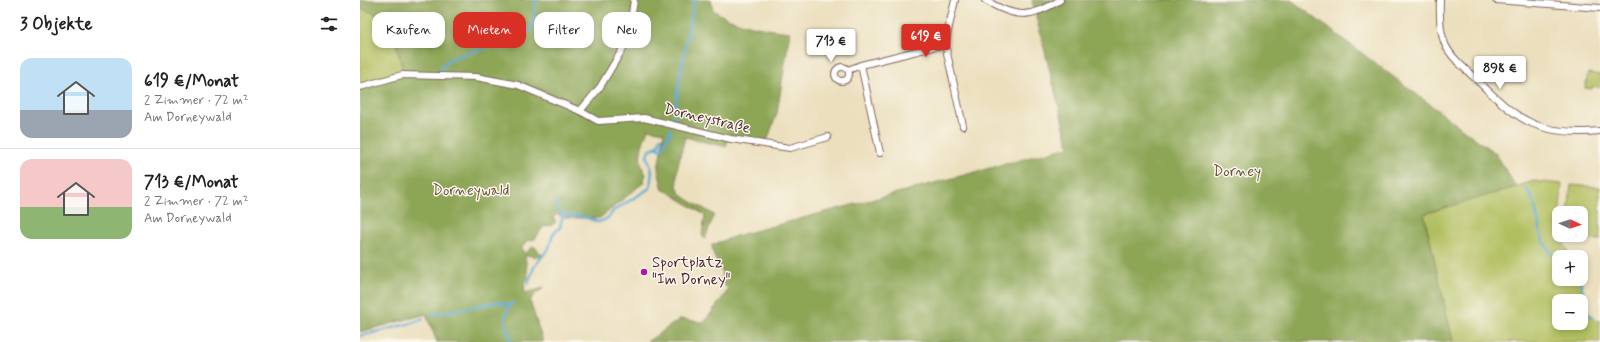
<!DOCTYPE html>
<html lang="de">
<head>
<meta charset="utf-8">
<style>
  :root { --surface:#fff; --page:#f2f2f2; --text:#202124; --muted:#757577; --line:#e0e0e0; --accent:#d93025 }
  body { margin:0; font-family:Mynerve,sans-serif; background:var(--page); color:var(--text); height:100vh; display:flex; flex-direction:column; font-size:15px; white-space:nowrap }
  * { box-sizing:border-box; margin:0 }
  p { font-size:13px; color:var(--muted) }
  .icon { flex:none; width:22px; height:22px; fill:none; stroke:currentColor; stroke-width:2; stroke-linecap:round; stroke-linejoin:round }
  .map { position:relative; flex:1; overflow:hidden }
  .panel { display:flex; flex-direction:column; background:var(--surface); width:360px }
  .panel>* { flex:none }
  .banner { position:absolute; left:12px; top:12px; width:380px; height:36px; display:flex; gap:8px }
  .needle { width:26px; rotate:93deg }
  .fabs { position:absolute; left:1192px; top:206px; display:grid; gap:8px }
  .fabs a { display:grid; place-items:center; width:36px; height:36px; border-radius:8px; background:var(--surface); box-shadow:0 2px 6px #0003; font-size:20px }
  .price { position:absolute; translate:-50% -34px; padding:0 9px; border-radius:4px; background:#fff; color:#222; font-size:13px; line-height:26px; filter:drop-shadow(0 1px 2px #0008) }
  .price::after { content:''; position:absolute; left:50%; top:24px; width:12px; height:9px; margin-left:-6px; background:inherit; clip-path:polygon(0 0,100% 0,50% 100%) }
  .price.on { background:var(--accent); color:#fff }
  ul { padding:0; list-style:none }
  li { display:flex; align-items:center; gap:12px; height:100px; padding:0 20px }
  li+li { border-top:1px solid var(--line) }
  li span { display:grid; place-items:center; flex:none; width:112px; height:80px; border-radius:12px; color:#555 }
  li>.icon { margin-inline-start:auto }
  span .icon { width:48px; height:48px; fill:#fffc; stroke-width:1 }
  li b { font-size:17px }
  h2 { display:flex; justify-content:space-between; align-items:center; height:48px; padding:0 20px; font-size:17px }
  .tag { padding:0 14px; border-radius:12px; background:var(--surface); box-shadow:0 2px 6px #0003; font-size:14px; line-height:36px }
  .tag.on { background:var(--accent); color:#fff }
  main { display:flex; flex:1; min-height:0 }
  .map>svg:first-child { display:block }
  .green { fill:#b2bf61; stroke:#7e6f46; fill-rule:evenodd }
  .forest { fill:#8da657; stroke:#6c6241 }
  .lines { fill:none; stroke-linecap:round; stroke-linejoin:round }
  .stream { stroke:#5da9d6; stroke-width:2.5 }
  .street-casing { stroke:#82625e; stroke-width:8 }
  .street { stroke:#fff; stroke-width:6 }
  .poi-dot { fill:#b5179e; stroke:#fbf7ec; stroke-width:1.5 }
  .labels { text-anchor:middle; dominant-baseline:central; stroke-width:3; stroke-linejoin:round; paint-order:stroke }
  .street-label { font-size:15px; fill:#4a1f2b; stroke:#fbf7ec }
  .park-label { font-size:15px; fill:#694f3b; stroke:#fbf7ec }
  .poi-label { font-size:15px; fill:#4a1f2b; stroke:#fbf7ec; text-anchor:start }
</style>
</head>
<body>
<main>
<section class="panel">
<h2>3 Objekte<svg class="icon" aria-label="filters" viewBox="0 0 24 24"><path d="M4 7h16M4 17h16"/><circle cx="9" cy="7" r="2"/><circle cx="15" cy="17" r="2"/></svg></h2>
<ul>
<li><span style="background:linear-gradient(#bfe0f5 65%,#9aa5b1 0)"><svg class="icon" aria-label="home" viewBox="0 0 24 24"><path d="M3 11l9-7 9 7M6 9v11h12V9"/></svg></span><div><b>619 €/Monat</b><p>2 Zimmer · 72 m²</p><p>Am Dorneywald</p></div></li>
<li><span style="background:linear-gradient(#f6c9c9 60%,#8fb573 0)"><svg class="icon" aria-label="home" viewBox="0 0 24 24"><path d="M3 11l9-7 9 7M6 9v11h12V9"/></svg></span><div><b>713 €/Monat</b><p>2 Zimmer · 72 m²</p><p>Am Dorneywald</p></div></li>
</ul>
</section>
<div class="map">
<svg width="1240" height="342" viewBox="0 0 1240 342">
  <rect width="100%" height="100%" fill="#fbf7ec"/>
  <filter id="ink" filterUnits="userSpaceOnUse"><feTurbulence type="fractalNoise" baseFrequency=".025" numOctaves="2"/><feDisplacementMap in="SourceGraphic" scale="8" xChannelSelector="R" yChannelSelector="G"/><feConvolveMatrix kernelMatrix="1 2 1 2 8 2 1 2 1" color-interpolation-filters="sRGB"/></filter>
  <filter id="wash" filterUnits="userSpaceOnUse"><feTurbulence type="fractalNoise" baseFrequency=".012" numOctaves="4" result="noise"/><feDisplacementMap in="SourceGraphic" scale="16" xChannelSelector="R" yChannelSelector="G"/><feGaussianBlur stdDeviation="0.9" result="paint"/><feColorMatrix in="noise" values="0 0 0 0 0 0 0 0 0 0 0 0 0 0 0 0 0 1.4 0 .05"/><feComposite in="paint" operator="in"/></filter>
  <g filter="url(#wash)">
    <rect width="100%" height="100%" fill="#ebdfbd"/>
    <!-- green -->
    <g class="green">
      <path d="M 0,8 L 26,18 L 36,30 L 37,47 L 44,72 L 0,84 Z"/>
      <path d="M 1228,73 L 1240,75 L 1240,88 L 1233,86 L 1232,89 L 1225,88 Z"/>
      <path d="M 1174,181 L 1202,184 L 1198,233 L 1211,257 L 1199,257 L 1199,279 L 1220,279 L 1228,314 L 1239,322 L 1240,319 L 1240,342 L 1093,342 L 1064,214 ZM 1199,301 L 1221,301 L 1221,323 L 1199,323 Z"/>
      <path d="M 1211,185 L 1240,187 L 1240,240 L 1211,239 L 1211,235 L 1221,235 L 1221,213 L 1208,213 Z"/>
    </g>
    <!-- forest -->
    <g class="forest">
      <path d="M 0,0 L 351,0 L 353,10 C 375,25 404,29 430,32 L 417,113 L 407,141 L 369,135 L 366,147 L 325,137 C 322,151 310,184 322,195 C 329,202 345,208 354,215 L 345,239 L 342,236 L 345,215 C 337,211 308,190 303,190 L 298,170 L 304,132 L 288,129 C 283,143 275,160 286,174 L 283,183 L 240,218 L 204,218 L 197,214 L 193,218 L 196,222 L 192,225 L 183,227 L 175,239 L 167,241 L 162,247 L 164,254 L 174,246 L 182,255 L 179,257 L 165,255 L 168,278 L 164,284 L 165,293 L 184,288 L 176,293 L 170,301 L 183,342 L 77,342 L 66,314 L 0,332 L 0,85 L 44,75 L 37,47 L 36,30 L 26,18 L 0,8 Z"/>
      <path d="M 672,0 L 931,0 L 1136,154 L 1156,187 L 1064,214 L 1093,342 L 287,342 L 320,319 L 340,322 L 345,321 L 369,289 L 361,282 L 362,272 C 358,264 352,256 352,245 L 376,236 L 709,147 Z"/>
    </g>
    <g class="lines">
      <!-- stream -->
      <g class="stream">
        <path d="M 79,71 L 90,59 L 127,47 L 172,29 L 176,0"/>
        <path d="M 314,120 L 318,87 L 334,0"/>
        <path d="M 296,147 L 301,150 L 311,130"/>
        <path d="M 1166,189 C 1185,211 1170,238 1199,260"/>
        <path d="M 197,202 L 198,209 L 203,215"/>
        <path d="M 1220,279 L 1226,305"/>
        <path d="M 168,284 L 174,267 L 189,248 L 193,234 L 200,227 L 203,215 L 225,217 L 238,222 L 242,221 L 249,217 L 253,211 L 290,188 L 292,171 L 287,156 L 289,150 L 298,146 L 301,138"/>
        <path d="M 1227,310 L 1227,313 L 1234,318"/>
        <path d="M 71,315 L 138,302 L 149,305"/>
        <path d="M 0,336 L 48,324 L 63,319"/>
        <path d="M 151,342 C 147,326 139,318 153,302"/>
      </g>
    </g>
  </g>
  <g filter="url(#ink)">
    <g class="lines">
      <!-- street casing -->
      <g class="street-casing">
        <g id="street">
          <path d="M 625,0 C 655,18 670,19 700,0"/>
          <path d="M 1080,0 C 1078,48 1087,52 1120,83 C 1161,123 1181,136 1240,131"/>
          <path d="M 1136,0 L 1240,8"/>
          <path d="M 585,44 L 603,126"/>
          <path d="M 501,65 L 520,153"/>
          <circle cx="482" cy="74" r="7"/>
          <path d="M 488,70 L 501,65 L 585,44 L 595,0"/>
          <path d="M 0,87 L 42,75 L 116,77 L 158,85 L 220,111 L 238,121 L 284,118 L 371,139 L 430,148 L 468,137"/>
          <path d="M 220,111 L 240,87 L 268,40 L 274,0"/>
        </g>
      </g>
      <!-- street -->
      <use href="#street" class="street"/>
    </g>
  </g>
  <!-- markers -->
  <circle class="poi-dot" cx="284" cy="272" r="4"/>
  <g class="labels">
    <!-- street labels -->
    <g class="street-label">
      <text transform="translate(347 119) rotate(13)">Dorneystraße</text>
    </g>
    <!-- park labels -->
    <g class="park-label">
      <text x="877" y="172">Dorney</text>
      <text x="111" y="191">Dorneywald</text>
    </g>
    <!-- poi labels -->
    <g class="poi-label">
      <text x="292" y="263">Sportplatz<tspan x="292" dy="17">"Im Dorney"</tspan></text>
    </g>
  </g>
</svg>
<div class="fabs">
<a><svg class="needle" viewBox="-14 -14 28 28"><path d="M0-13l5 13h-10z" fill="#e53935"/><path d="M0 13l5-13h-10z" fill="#757577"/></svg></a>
<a>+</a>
<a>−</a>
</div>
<b class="price on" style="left:566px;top:58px">619 €</b>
<b class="price" style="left:471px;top:63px">713 €</b>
<b class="price" style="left:1140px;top:90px">898 €</b>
<div class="banner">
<a class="tag">Kaufen</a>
<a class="tag on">Mieten</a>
<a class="tag">Filter</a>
<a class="tag">Neu</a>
</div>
</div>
</main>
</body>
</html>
